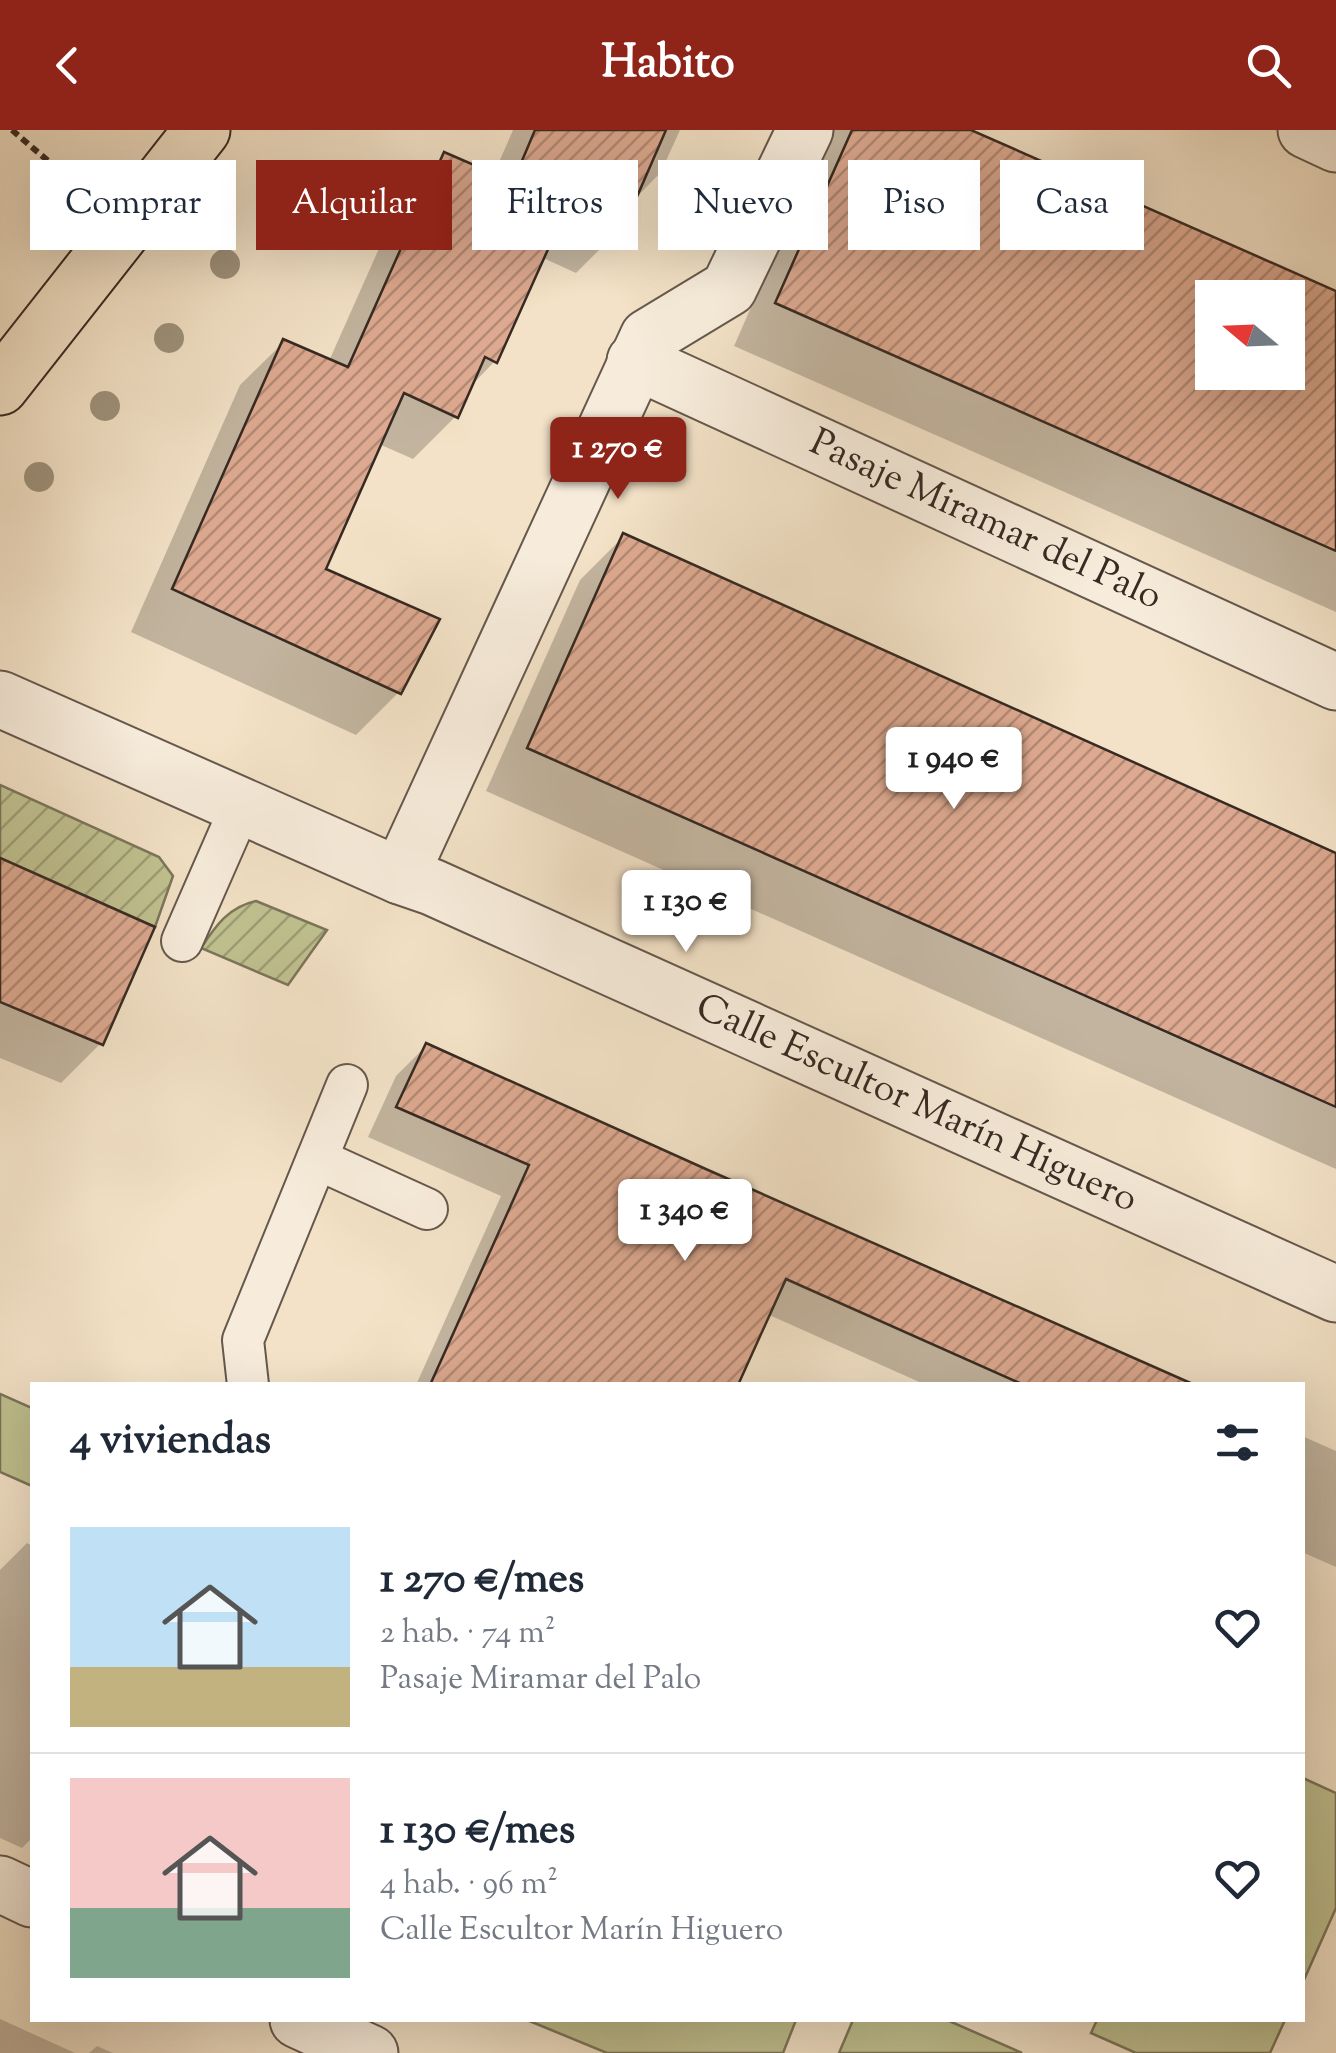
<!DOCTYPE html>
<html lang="es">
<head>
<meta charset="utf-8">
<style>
  :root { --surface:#fff; --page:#f2f2f3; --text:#1f2937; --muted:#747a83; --line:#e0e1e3; --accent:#8f2418 }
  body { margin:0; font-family:"Sorts Mill Goudy",serif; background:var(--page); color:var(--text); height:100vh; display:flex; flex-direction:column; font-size:38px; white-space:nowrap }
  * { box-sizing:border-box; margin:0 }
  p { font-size:32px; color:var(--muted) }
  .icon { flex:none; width:55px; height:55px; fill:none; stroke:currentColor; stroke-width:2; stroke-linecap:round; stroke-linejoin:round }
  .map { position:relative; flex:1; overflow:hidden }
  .panel { position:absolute; left:30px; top:1252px; width:1275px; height:640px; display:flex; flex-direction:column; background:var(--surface); border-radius:0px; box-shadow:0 10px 40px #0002 }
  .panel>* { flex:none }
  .hud { position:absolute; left:30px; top:30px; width:1278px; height:90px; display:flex; gap:20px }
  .needle { width:65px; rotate:289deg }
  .tools { position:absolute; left:1195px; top:150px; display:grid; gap:20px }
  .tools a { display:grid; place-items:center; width:110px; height:110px; border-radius:0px; background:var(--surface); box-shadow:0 10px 40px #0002; font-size:50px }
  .price { position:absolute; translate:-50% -85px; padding:0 22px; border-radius:10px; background:#fff; color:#222; font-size:32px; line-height:65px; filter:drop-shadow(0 2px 5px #0008) }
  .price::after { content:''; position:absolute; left:50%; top:60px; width:30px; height:22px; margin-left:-15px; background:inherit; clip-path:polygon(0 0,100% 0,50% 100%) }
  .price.active { background:var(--accent); color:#fff }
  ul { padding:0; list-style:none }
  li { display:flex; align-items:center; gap:30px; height:250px; padding:0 40px }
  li+li { border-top:2px solid var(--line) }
  li span { display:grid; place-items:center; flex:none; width:280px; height:200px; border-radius:0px; color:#555 }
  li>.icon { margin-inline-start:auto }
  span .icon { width:120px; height:120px; fill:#fffc; stroke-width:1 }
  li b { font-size:42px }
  h2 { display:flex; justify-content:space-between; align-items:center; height:120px; padding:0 40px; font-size:42px }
  .chip { padding:0 35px; border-radius:0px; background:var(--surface); box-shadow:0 10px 40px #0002; font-size:35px; line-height:90px }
  .chip.active { background:var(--accent); color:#fff }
  header { display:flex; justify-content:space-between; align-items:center; height:130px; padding:0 40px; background:var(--accent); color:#fff; font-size:45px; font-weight:700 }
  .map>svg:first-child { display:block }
  .green { fill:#c1c291; stroke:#7c765a; stroke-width:2.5 }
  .garden { fill:url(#garden-furrows); stroke:#7c765a; stroke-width:2.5 }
  .shadow { fill:#0003; fill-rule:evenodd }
  .building { fill:url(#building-hatch); stroke:#362a23; stroke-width:2.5; fill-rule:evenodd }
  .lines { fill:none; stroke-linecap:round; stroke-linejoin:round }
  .service-casing { stroke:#65584c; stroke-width:44 }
  .pedestrian-casing { stroke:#65584c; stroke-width:59 }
  .minor-casing { stroke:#65584c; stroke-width:59 }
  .tertiary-casing { stroke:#65584c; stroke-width:59 }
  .primary-casing { stroke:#362a23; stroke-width:59 }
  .path { stroke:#362a23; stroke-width:6; stroke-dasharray:8 5; stroke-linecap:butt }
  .service { stroke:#f7ecdb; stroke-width:40 }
  .pedestrian { stroke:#f7ecdb; stroke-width:55 }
  .minor { stroke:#f7ecdb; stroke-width:55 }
  .tertiary { stroke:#f7ecdb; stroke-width:55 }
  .primary { stroke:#f3e2c7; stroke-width:55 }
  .tree { fill:#9e927c }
  .labels { text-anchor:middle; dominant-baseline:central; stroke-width:9; stroke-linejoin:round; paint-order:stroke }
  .street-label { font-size:38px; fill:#362a23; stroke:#f7ecdb }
</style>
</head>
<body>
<header><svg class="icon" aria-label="back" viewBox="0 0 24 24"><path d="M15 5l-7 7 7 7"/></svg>Habito<svg class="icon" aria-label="search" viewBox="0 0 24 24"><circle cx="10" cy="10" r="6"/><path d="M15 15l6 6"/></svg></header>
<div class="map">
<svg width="1336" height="1923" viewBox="0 0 1336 1923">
  <defs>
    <pattern id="garden-furrows" width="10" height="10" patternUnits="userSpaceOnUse" patternTransform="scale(2.5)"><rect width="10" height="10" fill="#c1c291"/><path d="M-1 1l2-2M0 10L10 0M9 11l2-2" fill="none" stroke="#9e9e76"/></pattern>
    <pattern id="building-hatch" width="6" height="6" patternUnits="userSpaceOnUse" patternTransform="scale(2.5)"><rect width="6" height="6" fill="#dda990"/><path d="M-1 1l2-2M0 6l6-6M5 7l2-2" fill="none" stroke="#b48a75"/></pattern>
  </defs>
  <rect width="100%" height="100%" fill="#f3e2c7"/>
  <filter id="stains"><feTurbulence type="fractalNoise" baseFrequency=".002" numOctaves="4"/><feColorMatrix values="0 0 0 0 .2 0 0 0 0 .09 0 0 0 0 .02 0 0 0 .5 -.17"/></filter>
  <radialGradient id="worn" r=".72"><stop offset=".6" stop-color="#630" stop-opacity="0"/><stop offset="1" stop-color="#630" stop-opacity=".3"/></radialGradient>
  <!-- green -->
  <g class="green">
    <path d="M 0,1264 L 32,1278 L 32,1356 L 0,1342 Z"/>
    <path d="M 1303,1648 L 1336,1663 L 1336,1778 L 1303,1852 Z"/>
    <path d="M 527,1890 L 796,1890 L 783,1923 L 607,1923 Z"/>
    <path d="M 853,1890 L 947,1890 L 1022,1923 L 839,1923 Z"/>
    <path d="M 1097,1890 L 1285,1890 L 1270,1923 L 1136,1923 L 1091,1903 Z"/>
  </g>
  <!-- garden -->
  <g class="garden">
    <path d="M 0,655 L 159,727 L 173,746 L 155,797 L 0,728 Z"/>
    <path d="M 256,771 L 327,800 L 288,855 L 201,818 C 216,795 229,777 256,771 Z"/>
  </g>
  <!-- shadow -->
  <g class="shadow">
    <path d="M 513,0 L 680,0 L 661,42 L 632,72 L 619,100 L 576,143 L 541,127 L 495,231 L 468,259 L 456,286 L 413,329 L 379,314 L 323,440 L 399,562 L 356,605 L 131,502 L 240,255 L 284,212 L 329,231 L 401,69 L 444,25 L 493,46 Z"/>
    <path d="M 967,0 L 1336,163 L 1336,482 L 734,216 L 829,0 ZM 1212,168 L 1288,168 L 1288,242 L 1212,242 Z"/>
    <path d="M 624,406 L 1336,726 L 1336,1039 L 486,661 L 580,450 Z"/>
    <path d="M 0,731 L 101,913 L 61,953 L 0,928 Z"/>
    <path d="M 426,916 L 1187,1255 L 926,1255 L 767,1184 L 736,1255 L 416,1255 L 501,1066 L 368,1007 L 396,946 Z"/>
    <path d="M 1302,1306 L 1336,1321 L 1336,1437 L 1302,1422 Z"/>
    <path d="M 27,1413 L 32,1416 L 32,1708 L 22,1718 L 0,1708 L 0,1440 Z"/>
    <path d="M 0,1889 L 75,1923 L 0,1923 Z"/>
    <path d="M 97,1916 L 113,1923 L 89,1923 Z"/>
  </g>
  <!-- building -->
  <g class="building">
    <path d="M 535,0 L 666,0 L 622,101 L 567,77 L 497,233 L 485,227 L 458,288 L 404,263 L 326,439 L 440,489 L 401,564 L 172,459 L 283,209 L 348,237 L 444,22 L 513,52 Z"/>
    <path d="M 852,0 L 971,0 L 1336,161 L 1336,421 L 775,173 ZM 1212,168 L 1288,168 L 1288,242 L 1212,242 Z"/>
    <path d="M 623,403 L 1336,723 L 1336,977 L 527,618 Z"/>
    <path d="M 0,728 L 155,797 L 103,915 L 0,872 Z"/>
    <path d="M 426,913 L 708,1040 L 1195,1255 L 1024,1255 L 786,1149 L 738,1255 L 430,1255 L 529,1035 L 396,977 Z"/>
  </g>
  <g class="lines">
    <!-- service casing -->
    <g class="service-casing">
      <g id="service">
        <path d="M 182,811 L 242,674"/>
        <path d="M 317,1029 L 427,1079"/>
        <path d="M 248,1255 L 243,1210 L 347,955"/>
      </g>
    </g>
    <!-- pedestrian casing -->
    <g class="pedestrian-casing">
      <g id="pedestrian">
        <path d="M 1306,0 L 1336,14"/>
        <path id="s1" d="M 635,231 L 1336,552"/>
      </g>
    </g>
    <!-- minor casing -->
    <g class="minor-casing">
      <g id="minor">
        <path d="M 400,746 L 648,207 L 729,158 L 805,0"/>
        <path d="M 0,1754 L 32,1769"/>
        <path d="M 298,1890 L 370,1923"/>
      </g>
    </g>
    <!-- tertiary casing -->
    <g class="tertiary-casing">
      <g id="tertiary">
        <path id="s2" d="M 0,569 L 400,746 L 432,757 L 1336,1164"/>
      </g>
    </g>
    <!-- primary casing -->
    <g class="primary-casing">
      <path id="primary" d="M 0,257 L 202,0"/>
    </g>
    <!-- path -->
    <path class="path" d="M 12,0 L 54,36"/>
    <!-- service -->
    <use href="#service" class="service"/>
    <!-- pedestrian -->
    <use href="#pedestrian" class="pedestrian"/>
    <!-- minor -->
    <use href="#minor" class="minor"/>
    <!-- tertiary -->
    <use href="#tertiary" class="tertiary"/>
    <!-- primary -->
    <use href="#primary" class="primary"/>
  </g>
  <!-- trees -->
  <g class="tree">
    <circle cx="299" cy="56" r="15"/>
    <circle cx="225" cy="134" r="15"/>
    <circle cx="169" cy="208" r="15"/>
    <circle cx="105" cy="276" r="15"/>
    <circle cx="39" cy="347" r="15"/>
  </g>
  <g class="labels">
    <!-- street labels -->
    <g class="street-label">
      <text stroke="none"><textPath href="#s1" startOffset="385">Pasaje Miramar del Palo</textPath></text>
      <text stroke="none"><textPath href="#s2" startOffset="1002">Calle Escultor Marín Higuero</textPath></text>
    </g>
  </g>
  <rect width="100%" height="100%" filter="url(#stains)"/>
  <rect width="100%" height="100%" fill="url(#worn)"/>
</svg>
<div class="tools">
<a><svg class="needle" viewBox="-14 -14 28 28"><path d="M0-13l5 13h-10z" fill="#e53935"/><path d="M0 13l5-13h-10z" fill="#747a83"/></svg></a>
</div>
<b class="price active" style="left:618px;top:372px">1 270 €</b>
<b class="price" style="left:954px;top:682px">1 940 €</b>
<b class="price" style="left:686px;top:825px">1 130 €</b>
<b class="price" style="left:685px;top:1134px">1 340 €</b>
<div class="hud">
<a class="chip">Comprar</a>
<a class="chip active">Alquilar</a>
<a class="chip">Filtros</a>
<a class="chip">Nuevo</a>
<a class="chip">Piso</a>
<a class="chip">Casa</a>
</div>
<section class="panel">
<h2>4 viviendas<svg class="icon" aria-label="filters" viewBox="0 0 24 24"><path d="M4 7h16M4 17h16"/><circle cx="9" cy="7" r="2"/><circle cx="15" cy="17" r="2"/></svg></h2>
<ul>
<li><span style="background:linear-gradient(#bfe0f5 70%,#c2b280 0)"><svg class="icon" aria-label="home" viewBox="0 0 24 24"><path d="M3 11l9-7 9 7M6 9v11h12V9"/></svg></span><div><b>1 270 €/mes</b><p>2 hab. · 74 m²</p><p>Pasaje Miramar del Palo</p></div><svg class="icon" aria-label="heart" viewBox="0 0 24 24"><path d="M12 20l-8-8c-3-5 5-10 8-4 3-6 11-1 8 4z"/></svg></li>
<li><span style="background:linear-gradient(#f6c9c9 65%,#7fa58c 0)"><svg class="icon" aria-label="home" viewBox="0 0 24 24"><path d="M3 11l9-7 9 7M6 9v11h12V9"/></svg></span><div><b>1 130 €/mes</b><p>4 hab. · 96 m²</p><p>Calle Escultor Marín Higuero</p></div><svg class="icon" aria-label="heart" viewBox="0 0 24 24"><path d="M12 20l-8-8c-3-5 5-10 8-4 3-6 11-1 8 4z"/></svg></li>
</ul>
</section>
</div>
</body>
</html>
